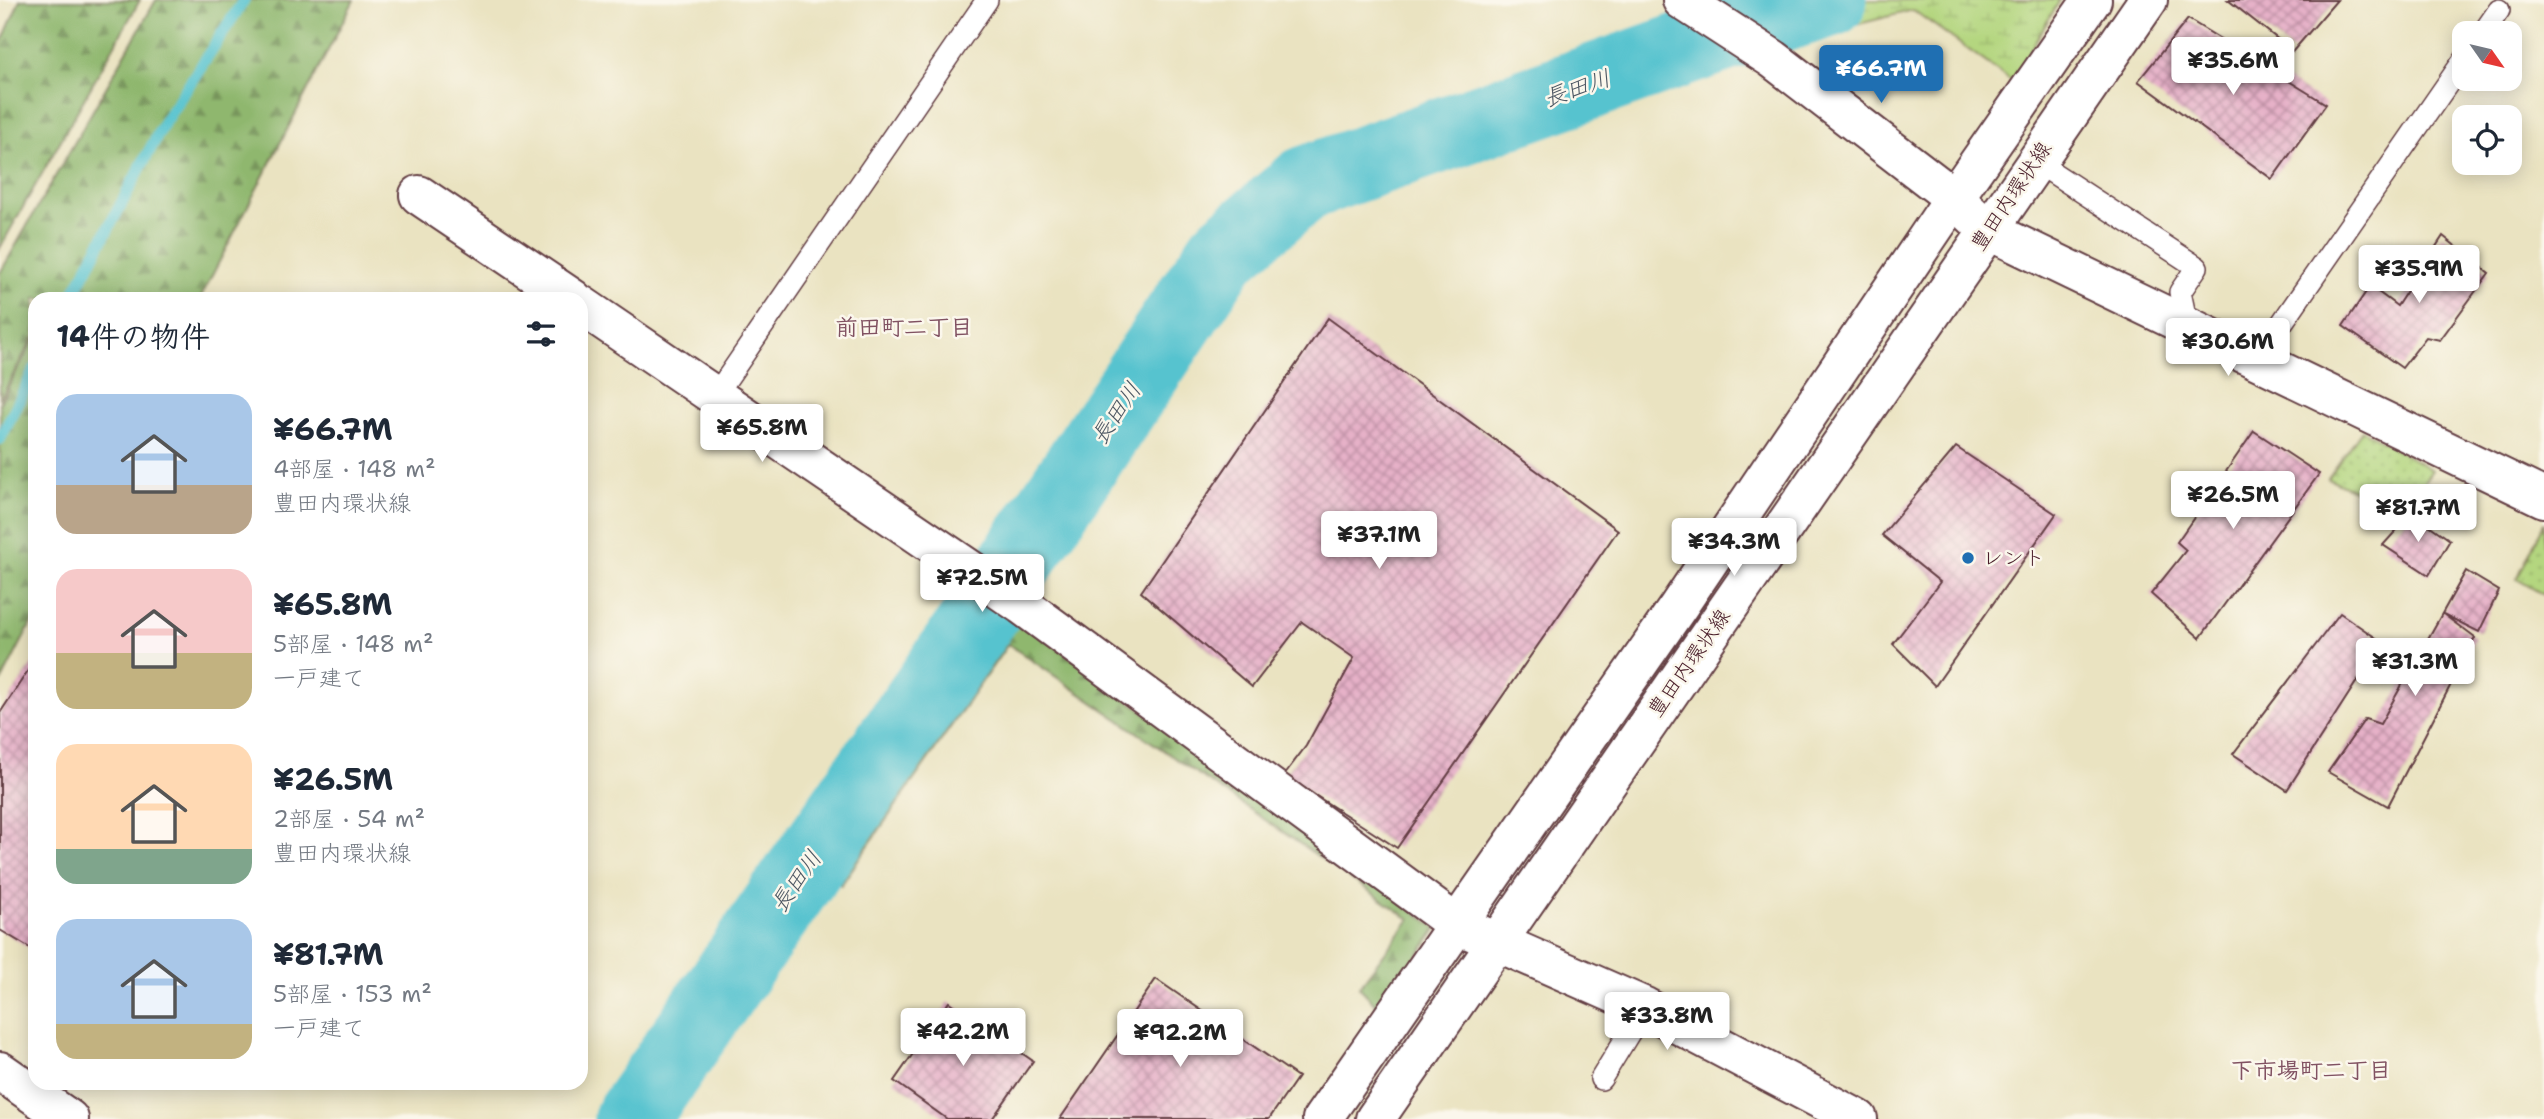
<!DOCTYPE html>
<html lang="ja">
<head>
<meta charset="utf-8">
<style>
  :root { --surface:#fff; --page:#f6f6f7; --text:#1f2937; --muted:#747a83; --accent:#1f6fb2 }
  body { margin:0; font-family:"Shantell Sans","Klee One",sans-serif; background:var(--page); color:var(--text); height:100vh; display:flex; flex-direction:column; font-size:26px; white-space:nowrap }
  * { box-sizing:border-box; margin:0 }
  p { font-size:23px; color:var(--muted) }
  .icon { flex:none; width:38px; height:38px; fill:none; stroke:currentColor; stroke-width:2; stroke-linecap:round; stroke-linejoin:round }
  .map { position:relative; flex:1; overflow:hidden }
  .panel { position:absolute; left:28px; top:292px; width:560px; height:798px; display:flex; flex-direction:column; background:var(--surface); border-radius:21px; box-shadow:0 4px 18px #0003 }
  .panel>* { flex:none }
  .needle { width:46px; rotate:124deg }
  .controls { position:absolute; left:2452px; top:21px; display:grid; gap:14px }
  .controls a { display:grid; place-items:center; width:70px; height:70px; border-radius:14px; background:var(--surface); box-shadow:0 4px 18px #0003; font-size:35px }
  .price { position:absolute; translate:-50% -60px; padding:0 16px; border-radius:7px; background:#fff; color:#222; font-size:23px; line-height:46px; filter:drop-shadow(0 2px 4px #0008) }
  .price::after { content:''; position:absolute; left:50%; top:42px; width:21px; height:16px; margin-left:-10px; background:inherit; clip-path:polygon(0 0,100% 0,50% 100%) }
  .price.selected { background:var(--accent); color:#fff }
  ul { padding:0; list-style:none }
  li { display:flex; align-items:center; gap:21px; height:175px; padding:0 28px }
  li span { display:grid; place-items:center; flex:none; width:196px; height:140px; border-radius:21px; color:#555 }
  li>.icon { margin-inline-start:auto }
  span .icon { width:84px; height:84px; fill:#fffc; stroke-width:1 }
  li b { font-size:30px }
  h2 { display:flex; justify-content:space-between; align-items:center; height:84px; padding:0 28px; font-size:30px }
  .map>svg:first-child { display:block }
  .green { fill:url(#green-dots); stroke:#7f7a55; stroke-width:2 }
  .forest { fill:url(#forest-firs); stroke:#6c6b4c; stroke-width:2 }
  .wetland { fill:url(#wetland-marsh); stroke:#7f7a55; stroke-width:2 }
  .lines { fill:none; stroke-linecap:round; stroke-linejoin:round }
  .stream { stroke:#56c3cf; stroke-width:12 }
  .river { stroke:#56c3cf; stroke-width:75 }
  .building { fill:url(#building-cross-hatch) }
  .lane-casing { stroke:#623c42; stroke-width:24 }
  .street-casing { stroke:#623c42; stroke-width:42 }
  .secondary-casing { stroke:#623c42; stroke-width:42 }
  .lane { stroke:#fff; stroke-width:21 }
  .street { stroke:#fff; stroke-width:38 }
  .secondary { stroke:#fff; stroke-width:38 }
  .poi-dot { fill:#1f6fb2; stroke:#fbf7ec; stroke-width:2.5 }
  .labels { text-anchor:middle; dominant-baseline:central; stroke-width:5; stroke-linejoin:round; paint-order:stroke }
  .street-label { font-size:21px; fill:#4a1f2b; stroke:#fbf7ec }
  .poi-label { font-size:21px; fill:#4a1f2b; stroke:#fbf7ec; text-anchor:start }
  .water-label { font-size:23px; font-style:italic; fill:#4e5864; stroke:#fbf7ec }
  .neighbourhood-label { font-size:23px; font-weight:bold; fill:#815262; stroke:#fbf7ec }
</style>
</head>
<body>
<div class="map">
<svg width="2544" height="1119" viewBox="0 0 2544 1119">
  <defs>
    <pattern id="green-dots" width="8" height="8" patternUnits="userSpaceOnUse" patternTransform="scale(1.75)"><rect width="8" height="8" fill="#b4d67f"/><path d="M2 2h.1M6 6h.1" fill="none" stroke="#9cb76e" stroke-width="1.8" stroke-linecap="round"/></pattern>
    <pattern id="forest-firs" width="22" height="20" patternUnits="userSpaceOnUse" patternTransform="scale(1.75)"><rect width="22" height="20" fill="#8fb76e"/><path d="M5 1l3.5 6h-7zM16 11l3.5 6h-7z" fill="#77945b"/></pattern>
    <pattern id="wetland-marsh" width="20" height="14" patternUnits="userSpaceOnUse" patternTransform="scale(1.75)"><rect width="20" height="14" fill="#b4d67f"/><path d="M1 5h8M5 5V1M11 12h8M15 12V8" fill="none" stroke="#9cb76e"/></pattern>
    <pattern id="building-cross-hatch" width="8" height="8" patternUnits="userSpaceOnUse" patternTransform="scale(1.75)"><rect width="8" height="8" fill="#e6b1c8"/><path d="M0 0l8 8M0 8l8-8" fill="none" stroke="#bc8fa3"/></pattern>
  </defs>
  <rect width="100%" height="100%" fill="#fbf7ec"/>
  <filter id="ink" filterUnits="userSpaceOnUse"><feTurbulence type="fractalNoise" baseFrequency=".0143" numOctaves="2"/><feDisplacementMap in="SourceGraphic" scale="14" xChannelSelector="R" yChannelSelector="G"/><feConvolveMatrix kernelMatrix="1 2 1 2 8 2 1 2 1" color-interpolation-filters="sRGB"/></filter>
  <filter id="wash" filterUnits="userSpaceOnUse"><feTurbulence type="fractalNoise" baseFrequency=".00686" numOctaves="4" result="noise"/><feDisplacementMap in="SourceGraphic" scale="28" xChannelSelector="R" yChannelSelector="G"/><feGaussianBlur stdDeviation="1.57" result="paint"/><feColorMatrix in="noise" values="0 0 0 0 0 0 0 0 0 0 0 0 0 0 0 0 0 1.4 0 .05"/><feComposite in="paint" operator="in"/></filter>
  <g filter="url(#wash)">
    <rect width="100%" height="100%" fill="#eae3c1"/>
    <!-- green -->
    <g class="green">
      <path d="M 2362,430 L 2432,470 L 2402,513 L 2328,478 Z"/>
      <path d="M 2544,522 L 2544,595 L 2517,579 Z"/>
    </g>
    <!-- forest -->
    <g class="forest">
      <path d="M 20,0 L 140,0 L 0,248 L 0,46 Z"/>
      <path d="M 156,0 L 354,0 L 200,299 L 35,299 L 35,334 L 0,399 L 0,273 Z"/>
      <path d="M 35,337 L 35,616 L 0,684 L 0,403 Z"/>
      <path d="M 1009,612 L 1437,928 L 1381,1010 L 1359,987 L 1410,919 L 1008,644 L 841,885 L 825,868 Z"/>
    </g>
    <!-- wetland -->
    <path class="wetland" d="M 1779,0 L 2060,0 L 2012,81 L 1913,10 L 1767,48 L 1733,16 Z"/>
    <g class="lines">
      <!-- stream -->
      <g class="stream">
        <path d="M 71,299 L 165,121 L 244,0"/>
        <path d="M 0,439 L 35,369"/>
      </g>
      <!-- river -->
      <path class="river" d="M 631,1119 L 987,606 L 1223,253 L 1306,183 L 1760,22 L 1830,0"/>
    </g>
    <g id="blocks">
      <!-- building -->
      <g class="building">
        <path d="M 2228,0 L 2337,0 L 2293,51 Z"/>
        <path d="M 2188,19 L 2326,104 L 2272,179 L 2138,81 Z"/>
        <path d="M 2443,236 L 2489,273 L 2440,340 L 2426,337 L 2402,368 L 2343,326 L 2370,286 L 2397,306 Z"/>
        <path d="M 1328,318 L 1618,530 L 1397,848 L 1284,775 L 1306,746 L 1354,658 L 1302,622 L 1252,687 L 1141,592 Z"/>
        <path d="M 2254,431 L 2319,474 L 2200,638 L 2151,594 L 2186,550 L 2177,542 Z"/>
        <path d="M 1956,447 L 2056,514 L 1935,686 L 1893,644 L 1940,582 L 1882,535 Z"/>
        <path d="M 2412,513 L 2450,540 L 2429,575 L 2383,545 Z"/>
        <path d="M 2466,571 L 2499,591 L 2479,632 L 2443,614 L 2475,638 L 2388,806 L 2328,772 L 2365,719 L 2380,724 Z"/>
        <path d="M 2340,613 L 2382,642 L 2287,790 L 2233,754 Z"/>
        <path d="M 35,660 L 35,951 L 0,930 L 0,713 Z"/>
        <path d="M 1156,979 L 1298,1077 L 1269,1119 L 1060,1119 Z"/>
        <path d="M 949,1002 L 1033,1061 L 992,1119 L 947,1119 L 894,1081 Z"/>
      </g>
    </g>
  </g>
  <g filter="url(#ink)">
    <use href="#blocks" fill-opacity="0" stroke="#623c42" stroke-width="2"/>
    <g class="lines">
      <!-- lane casing -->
      <g class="lane-casing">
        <g id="lane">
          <path d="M 2483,33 L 2499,10"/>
          <path d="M 2035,161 L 2197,267 L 2180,292 L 2187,325"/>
          <path d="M 2257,359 L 2464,60"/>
          <path d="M 715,396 L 987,0"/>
          <path d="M 1601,1079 L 1645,1007"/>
        </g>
      </g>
      <!-- street casing -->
      <g class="street-casing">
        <g id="street">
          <path d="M 1682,0 L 1773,59 L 1954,198 L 1988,230 L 2544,498"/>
          <path d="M 419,195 L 573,299"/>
          <path d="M 581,305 L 1022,605 L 1456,924 L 1645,1007 L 1858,1119"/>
          <path d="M 0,1071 L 69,1119"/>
        </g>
      </g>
      <!-- secondary casing -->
      <g class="secondary-casing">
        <g id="secondary">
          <path d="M 1322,1119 L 1678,607 L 1954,198 L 2092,0"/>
          <path d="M 1375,1119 L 2148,0"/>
        </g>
      </g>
      <!-- lane -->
      <use href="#lane" class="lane"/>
      <!-- street -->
      <use href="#street" class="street"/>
      <!-- secondary -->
      <use href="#secondary" class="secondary"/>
    </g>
  </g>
  <!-- markers -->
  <circle class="poi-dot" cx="1968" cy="558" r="7"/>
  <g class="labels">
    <!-- street labels -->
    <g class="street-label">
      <text transform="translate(2011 196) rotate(-56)">豊田内環状線</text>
      <text transform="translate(1689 663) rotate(-55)">豊田内環状線</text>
    </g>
    <!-- poi labels -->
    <g class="poi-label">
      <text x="1982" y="558">レント</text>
    </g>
    <!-- water labels -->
    <g class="water-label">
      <text transform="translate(1577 88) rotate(-19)">長田川</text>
      <text transform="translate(1116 413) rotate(-56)">長田川</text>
      <text transform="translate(796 881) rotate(-55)">長田川</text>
    </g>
    <!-- neighbourhood labels -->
    <g class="neighbourhood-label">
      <text x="904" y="327">前田町二丁目</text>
      <text x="2311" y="1070">下市場町二丁目</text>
    </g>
  </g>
</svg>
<div class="controls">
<a><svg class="needle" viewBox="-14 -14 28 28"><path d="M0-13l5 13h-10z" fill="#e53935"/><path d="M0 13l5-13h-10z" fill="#747a83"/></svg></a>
<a><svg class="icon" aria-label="locate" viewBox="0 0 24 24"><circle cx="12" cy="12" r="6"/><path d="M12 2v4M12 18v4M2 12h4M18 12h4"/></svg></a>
</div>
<b class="price" style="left:2233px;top:97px">¥35.6M</b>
<b class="price selected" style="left:1881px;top:105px">¥66.7M</b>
<b class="price" style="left:2419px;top:305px">¥35.9M</b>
<b class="price" style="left:2228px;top:378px">¥30.6M</b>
<b class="price" style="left:762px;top:464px">¥65.8M</b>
<b class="price" style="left:2233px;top:531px">¥26.5M</b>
<b class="price" style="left:2418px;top:544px">¥81.7M</b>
<b class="price" style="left:1379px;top:571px">¥37.1M</b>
<b class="price" style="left:1734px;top:578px">¥34.3M</b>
<b class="price" style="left:982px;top:614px">¥72.5M</b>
<b class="price" style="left:2415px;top:698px">¥31.3M</b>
<b class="price" style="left:1667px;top:1052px">¥33.8M</b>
<b class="price" style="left:963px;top:1068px">¥42.2M</b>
<b class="price" style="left:1180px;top:1069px">¥92.2M</b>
<section class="panel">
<h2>14件の物件<svg class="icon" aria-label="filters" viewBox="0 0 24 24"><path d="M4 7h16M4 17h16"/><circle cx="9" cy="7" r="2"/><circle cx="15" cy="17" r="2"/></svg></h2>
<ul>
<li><span style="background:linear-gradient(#a9c7e8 65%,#b9a48a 0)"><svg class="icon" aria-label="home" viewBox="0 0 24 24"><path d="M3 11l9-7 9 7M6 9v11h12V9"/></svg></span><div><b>¥66.7M</b><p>4部屋 · 148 m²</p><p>豊田内環状線</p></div></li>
<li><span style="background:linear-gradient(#f6c9c9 60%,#c2b280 0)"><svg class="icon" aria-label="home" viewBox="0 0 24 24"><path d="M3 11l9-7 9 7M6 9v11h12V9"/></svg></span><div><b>¥65.8M</b><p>5部屋 · 148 m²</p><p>一戸建て</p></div></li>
<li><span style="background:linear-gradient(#ffd9b3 75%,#7fa58c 0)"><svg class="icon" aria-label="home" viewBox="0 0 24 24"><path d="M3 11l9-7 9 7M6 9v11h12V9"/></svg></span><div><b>¥26.5M</b><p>2部屋 · 54 m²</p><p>豊田内環状線</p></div></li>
<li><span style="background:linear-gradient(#a9c7e8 75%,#c2b280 0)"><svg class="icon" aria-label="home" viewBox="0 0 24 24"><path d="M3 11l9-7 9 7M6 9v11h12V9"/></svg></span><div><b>¥81.7M</b><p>5部屋 · 153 m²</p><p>一戸建て</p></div></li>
</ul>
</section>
</div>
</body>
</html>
